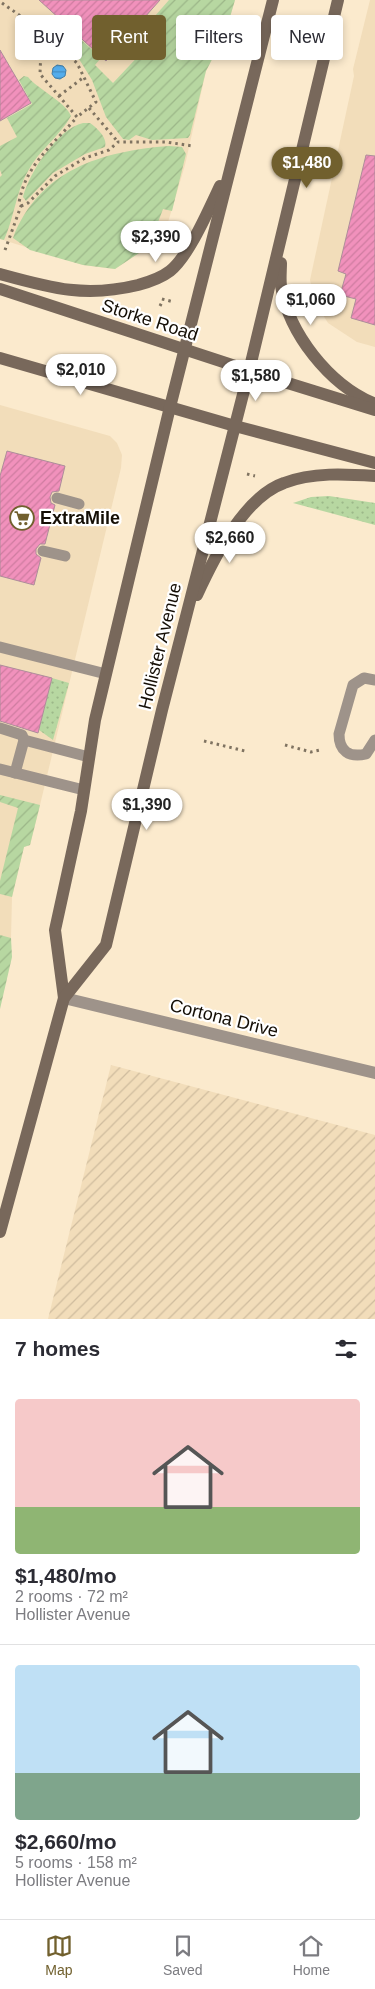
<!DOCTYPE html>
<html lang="en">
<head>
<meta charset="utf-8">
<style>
  :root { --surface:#fff; --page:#f7f7f7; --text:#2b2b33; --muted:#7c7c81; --line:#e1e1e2; --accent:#71602e }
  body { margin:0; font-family:Helvetica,sans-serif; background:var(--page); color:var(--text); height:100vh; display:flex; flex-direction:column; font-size:19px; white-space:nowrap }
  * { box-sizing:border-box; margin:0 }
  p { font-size:16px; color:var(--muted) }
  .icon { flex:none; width:28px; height:28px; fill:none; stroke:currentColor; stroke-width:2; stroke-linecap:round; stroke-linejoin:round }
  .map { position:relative; height:1319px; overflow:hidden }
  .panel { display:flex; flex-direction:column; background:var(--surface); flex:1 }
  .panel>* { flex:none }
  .banner { position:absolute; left:15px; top:15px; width:345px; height:45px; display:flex; gap:10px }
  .price { position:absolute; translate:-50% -42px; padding:0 11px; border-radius:18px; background:#fff; color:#222; font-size:16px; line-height:32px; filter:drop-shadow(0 1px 2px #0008) }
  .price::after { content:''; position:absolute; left:50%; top:30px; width:15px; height:11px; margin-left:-8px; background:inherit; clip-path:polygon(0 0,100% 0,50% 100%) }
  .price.current { background:var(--accent); color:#fff }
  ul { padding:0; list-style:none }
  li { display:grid; align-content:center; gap:10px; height:265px; padding:0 15px }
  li+li { border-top:1px solid var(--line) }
  li span { display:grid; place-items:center; height:155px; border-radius:5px; color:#555 }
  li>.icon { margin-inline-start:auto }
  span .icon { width:90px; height:90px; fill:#fffc; stroke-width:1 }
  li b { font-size:21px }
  h2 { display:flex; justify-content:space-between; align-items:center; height:60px; padding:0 15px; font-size:21px }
  .tag { padding:0 18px; border-radius:5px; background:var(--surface); box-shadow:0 2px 8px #0003; font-size:18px; line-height:45px }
  .tag.current { background:var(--accent); color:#fff }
  .dock { display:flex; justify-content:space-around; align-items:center; height:70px; border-top:1px solid var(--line); background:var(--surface); font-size:14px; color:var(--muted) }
  .dock a { display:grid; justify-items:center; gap:2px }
  .dock .current { color:var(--accent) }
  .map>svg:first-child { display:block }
  .built { fill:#f2ddba }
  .industrial { fill:url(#industrial-furrows) }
  .grass { fill:url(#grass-dots) }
  .garden { fill:url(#garden-furrows) }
  .water { fill:url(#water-rules); stroke:#407da7 }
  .building { fill:url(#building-hatch); stroke:#ad8d9a }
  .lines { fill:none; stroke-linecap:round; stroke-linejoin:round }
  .path { stroke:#7f7361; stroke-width:3; stroke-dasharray:2.5 4; stroke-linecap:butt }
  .lane { stroke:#9e938a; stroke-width:11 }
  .street { stroke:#9e938a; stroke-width:12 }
  .secondary { stroke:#78685b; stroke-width:12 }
  .labels { text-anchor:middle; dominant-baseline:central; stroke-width:4.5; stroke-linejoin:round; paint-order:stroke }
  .street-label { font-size:18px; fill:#140e05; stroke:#fff }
  .poi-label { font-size:18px; font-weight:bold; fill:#140e05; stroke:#fff; text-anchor:start }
</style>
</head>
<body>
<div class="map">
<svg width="375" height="1319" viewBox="0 0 375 1319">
  <defs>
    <pattern id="industrial-furrows" width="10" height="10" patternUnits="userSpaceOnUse" patternTransform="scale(1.25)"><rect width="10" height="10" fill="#f2ddba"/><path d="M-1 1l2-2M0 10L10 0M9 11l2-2" fill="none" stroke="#cfbc9e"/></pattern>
    <pattern id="grass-dots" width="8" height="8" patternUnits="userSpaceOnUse" patternTransform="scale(1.25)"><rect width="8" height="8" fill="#b7d7a1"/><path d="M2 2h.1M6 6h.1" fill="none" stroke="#9cb789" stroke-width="1.8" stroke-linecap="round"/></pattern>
    <pattern id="garden-furrows" width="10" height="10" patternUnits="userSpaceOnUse" patternTransform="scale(1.25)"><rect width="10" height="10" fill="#b7d7a1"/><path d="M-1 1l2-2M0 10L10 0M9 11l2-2" fill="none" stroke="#9cb789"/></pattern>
    <pattern id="water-rules" width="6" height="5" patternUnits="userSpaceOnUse" patternTransform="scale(1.25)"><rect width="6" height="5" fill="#53aded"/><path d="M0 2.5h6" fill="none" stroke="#448bbe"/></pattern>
    <pattern id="building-hatch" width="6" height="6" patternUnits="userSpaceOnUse" patternTransform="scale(1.25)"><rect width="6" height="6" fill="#f191bc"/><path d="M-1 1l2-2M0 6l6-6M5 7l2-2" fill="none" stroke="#ce7ca0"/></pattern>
  </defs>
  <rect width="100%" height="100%" fill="#fbeacd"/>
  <!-- built -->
  <g class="built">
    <path d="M 0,0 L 235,0 L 225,34 L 206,71 L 185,165 L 166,229 L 160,239 L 115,269 L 83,265 L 0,239 Z"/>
    <path d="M 370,0 L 375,0 L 375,347 L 357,342 L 328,323 L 315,302 L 310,280 L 354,76 L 353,69 Z"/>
    <path d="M 0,405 L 110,436 L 117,443 L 122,455 L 121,468 L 40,805 L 30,845 L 24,847 L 12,897 L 11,938 L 0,990 Z"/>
  </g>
  <!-- industrial -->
  <path class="industrial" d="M 111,1065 L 375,1135 L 375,1319 L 48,1319 Z"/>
  <!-- grass -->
  <g class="grass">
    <path d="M 329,496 L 375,503 L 375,525 L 293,503 L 311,497 Z"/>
    <path d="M 52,678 L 69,683 L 53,740 L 39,730 Z"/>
  </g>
  <!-- garden -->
  <g class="garden">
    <path d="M 169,0 L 235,0 L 225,34 L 206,71 L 190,135 L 188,138 L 152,140 L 136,135 L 129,140 L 123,139 L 106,117 L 92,80 L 79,59 L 79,51 L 70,41 L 76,35 L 101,58 L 95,65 L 113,83 L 145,49 L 138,41 L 158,20 L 155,16 Z"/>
    <path d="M 24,76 L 28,77 C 36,88 66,102 71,116 C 60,136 39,150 28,171 C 16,192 14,218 4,240 L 0,239 L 0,177 L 2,175 L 0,170 L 0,146 L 17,137 L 7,118 L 32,104 L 19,80 Z"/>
    <path d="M 83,123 L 90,123 C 97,128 108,138 105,147 L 85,154 L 53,173 L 26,201 L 23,197 C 29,173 58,128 83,123 Z"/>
    <path d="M 169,146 L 182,147 L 186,154 L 172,211 L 163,209 L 157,225 L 166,229 L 160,239 L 115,269 L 83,265 L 30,250 L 13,238 C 39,170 102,151 169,146 Z"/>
    <path d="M 0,795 L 40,805 L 30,845 L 24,847 L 12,897 L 0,894 L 0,881 L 18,808 L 0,802 Z"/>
    <path d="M 0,935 L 11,938 L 12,957 L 0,1009 Z"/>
  </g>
  <!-- water -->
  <path class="water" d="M 57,65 L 63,66 L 66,70 L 65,76 L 60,79 L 55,78 L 52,74 L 53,68 Z"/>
  <!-- building -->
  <g class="building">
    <path d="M 39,0 L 160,0 L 106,61 Z"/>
    <path d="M 0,50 L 31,103 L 0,121 Z"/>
    <path d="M 366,155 L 375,156 L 375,325 L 351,318 L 356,299 L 340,295 L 346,274 L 338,271 Z"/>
    <path d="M 7,451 L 65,466 L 59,491 L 52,492 L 50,497 L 51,503 L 55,505 L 45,544 L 40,544 L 36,549 L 36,554 L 41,558 L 34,585 L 0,576 L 0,476 Z"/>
    <path d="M 0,665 L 52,678 L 38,733 L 0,721 Z"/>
  </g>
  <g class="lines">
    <!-- path -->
    <g class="path">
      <path d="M 2,3 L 42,31 L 41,48 L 61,49 L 77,63 L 96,102 L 77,117"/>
      <path d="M 59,96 L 84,77"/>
      <path d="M 89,108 L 118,142"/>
      <path d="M 21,206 L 28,203 L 55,176 L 85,158 L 109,150 L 118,142 L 166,142 L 193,146"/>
      <path d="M 5,250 L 21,206 L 19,203 C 25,165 54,144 77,117 L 40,74 L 41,48"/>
      <path d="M 162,299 L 174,302"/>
      <path d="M 160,306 L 163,300"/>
      <path d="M 247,474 L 255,476"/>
      <path d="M 204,741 L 245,751"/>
      <path d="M 285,745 L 311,752 L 320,750"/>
    </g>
    <!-- lane -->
    <g class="lane">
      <path d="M 57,498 L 79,504"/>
      <path d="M 43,551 L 65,556"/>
      <path d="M 0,647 L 106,674"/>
      <path d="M 375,680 L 364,678 L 353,685 L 339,734 C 339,751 349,758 366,754 L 375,740"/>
      <path d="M 0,728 L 22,735 L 24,740 L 15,773"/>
      <path d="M 24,740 L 89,757"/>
      <path d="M 0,769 L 84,790"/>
    </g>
    <!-- street -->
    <path class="street" d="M 64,998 L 375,1073"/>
    <!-- secondary -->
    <g class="secondary">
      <path d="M 281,263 C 281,270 280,279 281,286 C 289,334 329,384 373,403"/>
      <path d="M 0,274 C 51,288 85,298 138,285 C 149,282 161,278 170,271 C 189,256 209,209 220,186"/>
      <path d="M 0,289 L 278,380 L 375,410"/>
      <path d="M 0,358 L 235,426 L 375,463"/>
      <path d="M 197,595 C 214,558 244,497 284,483 C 312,472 346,474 375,476"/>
      <path d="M 64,998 L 55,930 L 81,811 L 95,720 L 170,407 L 273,0"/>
      <path d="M 0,1232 L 64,998 L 106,945 L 162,710 L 249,371 L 338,0"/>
    </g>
  </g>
  <!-- icons -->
  <defs>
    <g id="supermarket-ring" transform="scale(1.25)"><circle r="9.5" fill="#fff" stroke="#71602e" stroke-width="1.5"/><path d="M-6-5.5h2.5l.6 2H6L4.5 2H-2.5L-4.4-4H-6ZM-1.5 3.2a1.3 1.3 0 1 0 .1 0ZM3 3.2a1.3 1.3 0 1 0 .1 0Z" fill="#71602e"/></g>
  </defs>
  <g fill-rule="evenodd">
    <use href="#supermarket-ring" x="22" y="518"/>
  </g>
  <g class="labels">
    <!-- street labels -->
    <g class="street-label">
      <text transform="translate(150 320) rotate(18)">Storke Road</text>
      <text transform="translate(160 646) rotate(-76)">Hollister Avenue</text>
      <text transform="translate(224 1018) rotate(14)">Cortona Drive</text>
    </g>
    <!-- poi labels -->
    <g class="poi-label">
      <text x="40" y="518">ExtraMile</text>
    </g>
  </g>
</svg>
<b class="price current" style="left:307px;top:189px">$1,480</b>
<b class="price" style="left:156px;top:263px">$2,390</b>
<b class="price" style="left:311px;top:326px">$1,060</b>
<b class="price" style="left:81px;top:396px">$2,010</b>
<b class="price" style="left:256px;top:402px">$1,580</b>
<b class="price" style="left:230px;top:564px">$2,660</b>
<b class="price" style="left:147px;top:831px">$1,390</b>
<div class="banner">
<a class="tag">Buy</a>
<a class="tag current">Rent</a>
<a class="tag">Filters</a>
<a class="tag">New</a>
</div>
</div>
<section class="panel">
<h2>7 homes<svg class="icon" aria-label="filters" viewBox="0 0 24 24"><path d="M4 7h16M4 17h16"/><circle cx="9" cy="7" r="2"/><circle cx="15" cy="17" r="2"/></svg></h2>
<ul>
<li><span style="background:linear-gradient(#f6c9c9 70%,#8fb573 0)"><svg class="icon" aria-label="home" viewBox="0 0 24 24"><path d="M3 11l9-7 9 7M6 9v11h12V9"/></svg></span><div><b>$1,480/mo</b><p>2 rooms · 72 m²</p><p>Hollister Avenue</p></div></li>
<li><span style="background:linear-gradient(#bfe0f5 70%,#7fa58c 0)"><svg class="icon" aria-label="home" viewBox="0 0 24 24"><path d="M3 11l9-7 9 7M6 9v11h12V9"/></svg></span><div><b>$2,660/mo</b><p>5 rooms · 158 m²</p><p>Hollister Avenue</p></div></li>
</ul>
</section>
<nav class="dock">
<a class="current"><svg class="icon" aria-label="map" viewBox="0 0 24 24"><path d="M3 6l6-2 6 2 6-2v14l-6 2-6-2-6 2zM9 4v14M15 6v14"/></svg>Map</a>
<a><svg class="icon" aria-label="saved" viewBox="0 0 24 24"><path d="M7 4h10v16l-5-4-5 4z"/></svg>Saved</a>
<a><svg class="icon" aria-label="home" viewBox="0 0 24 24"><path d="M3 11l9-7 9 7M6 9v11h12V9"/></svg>Home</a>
</nav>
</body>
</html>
